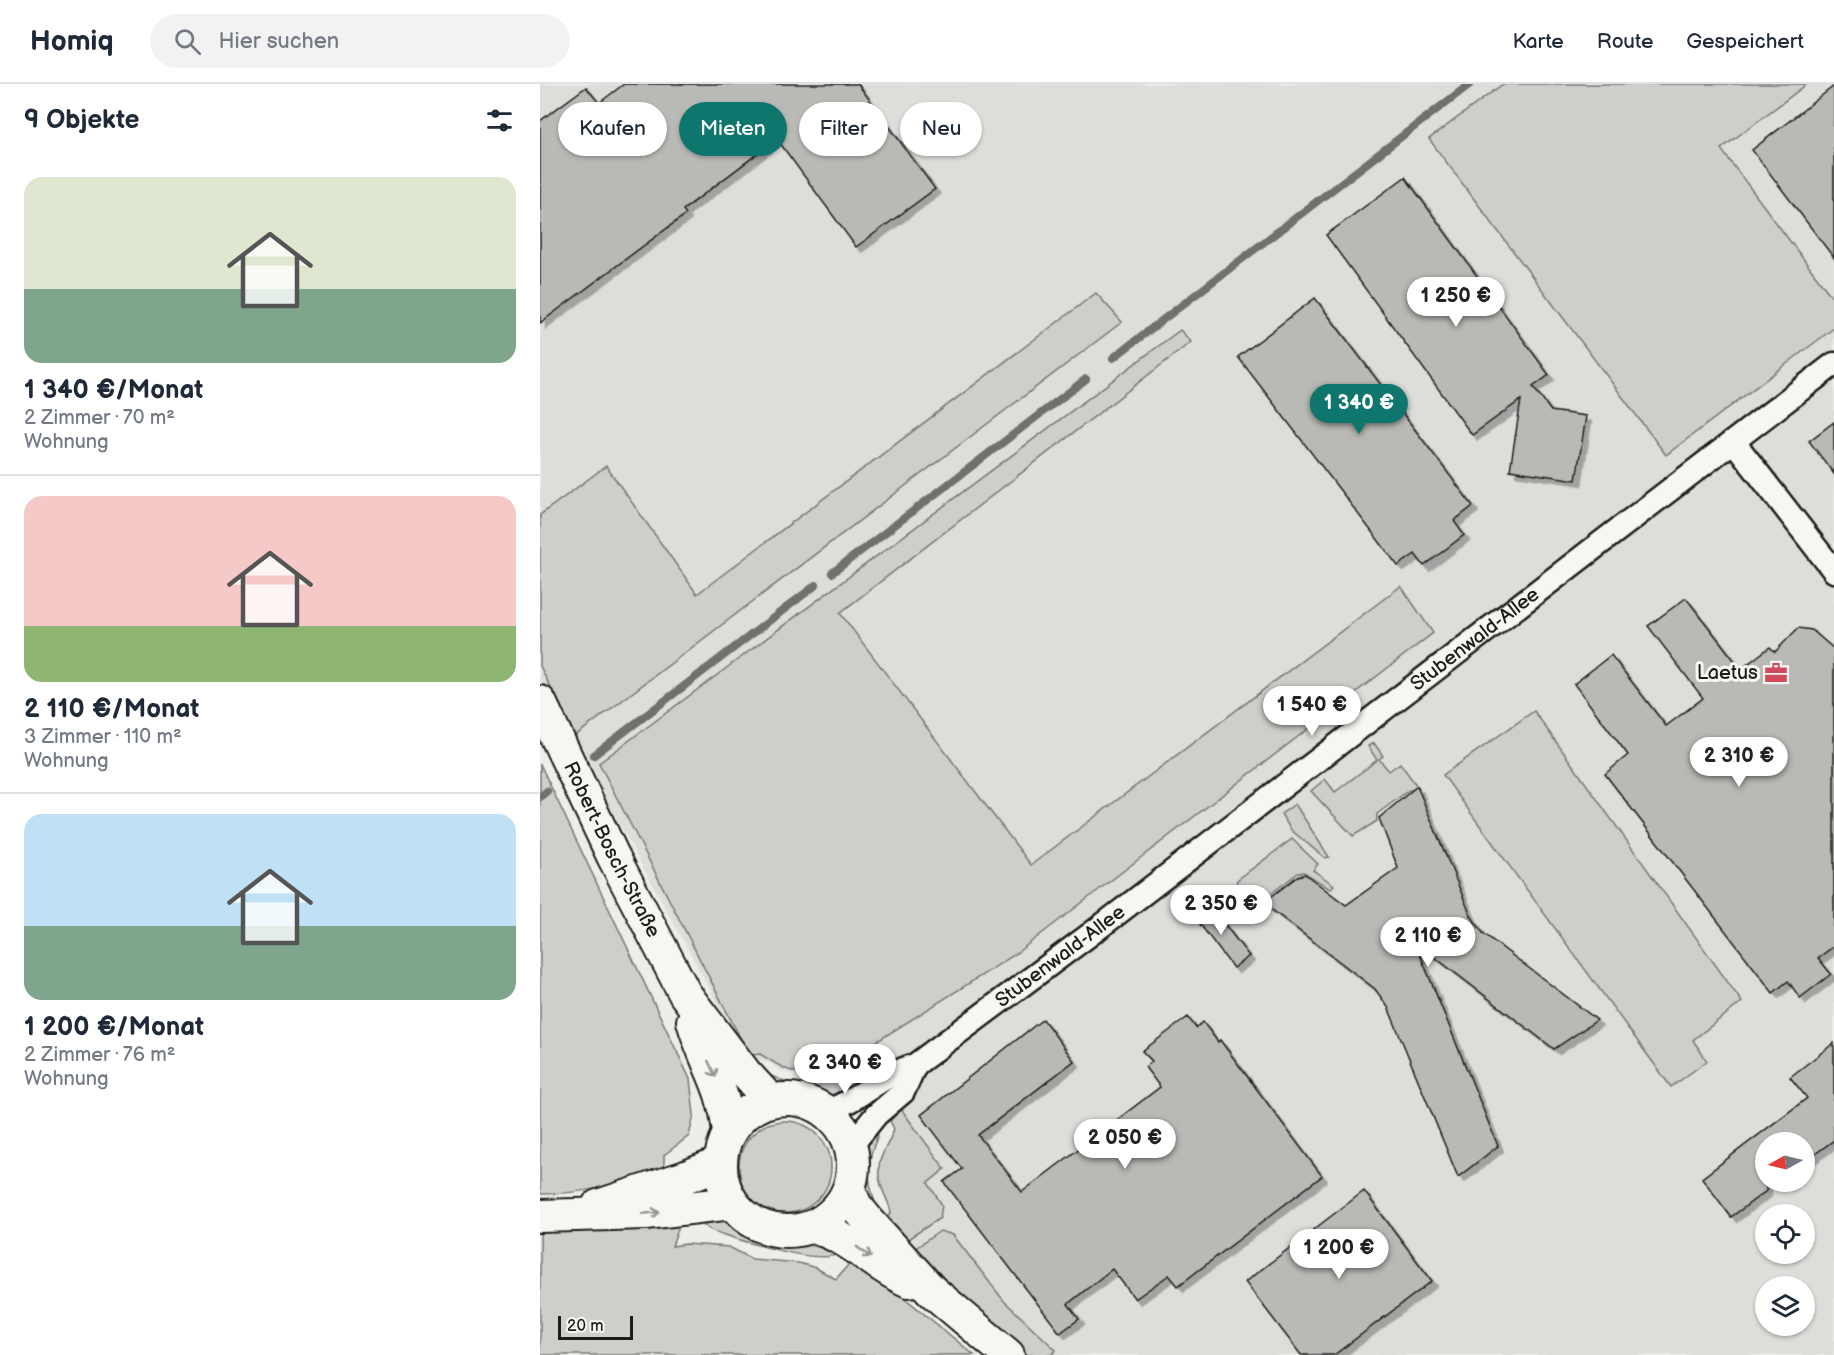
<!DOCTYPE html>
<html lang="de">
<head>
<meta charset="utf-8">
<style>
  :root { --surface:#fff; --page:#f2f2f3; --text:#1f2937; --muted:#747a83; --line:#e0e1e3; --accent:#0f766e }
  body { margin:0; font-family:"Balsamiq Sans",sans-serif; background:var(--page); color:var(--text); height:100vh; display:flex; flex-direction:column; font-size:22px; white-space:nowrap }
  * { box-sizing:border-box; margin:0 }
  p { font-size:20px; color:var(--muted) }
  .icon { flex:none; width:33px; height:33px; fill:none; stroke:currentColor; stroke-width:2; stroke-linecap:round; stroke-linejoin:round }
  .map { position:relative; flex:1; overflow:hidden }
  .side { display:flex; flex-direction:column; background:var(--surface); width:540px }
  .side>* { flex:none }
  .banner { position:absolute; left:18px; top:18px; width:570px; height:54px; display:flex; gap:12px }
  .needle { width:39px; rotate:262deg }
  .fabs { position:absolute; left:1215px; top:1048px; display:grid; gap:12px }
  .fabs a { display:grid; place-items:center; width:60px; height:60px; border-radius:50%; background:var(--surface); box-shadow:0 2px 4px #0004; font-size:30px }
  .scale { position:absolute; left:18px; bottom:15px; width:75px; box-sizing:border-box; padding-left:6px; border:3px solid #1c1c1c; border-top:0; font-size:16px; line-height:21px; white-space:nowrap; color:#1c1c1c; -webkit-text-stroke:4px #f6f6f2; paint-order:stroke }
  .price { position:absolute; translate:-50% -51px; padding:0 14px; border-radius:21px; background:#fff; color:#222; font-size:20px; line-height:39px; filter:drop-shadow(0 2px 3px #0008) }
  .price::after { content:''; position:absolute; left:50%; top:36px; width:18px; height:14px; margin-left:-9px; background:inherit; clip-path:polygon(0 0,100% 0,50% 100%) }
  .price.current { background:var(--accent); color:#fff }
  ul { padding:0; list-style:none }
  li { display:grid; align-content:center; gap:12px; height:318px; padding:0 24px }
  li+li { border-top:2px solid var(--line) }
  li span { display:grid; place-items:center; height:186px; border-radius:18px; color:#555 }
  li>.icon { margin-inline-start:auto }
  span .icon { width:108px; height:108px; fill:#fffc; stroke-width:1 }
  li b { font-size:26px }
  h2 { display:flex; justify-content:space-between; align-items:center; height:72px; padding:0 24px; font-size:26px }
  .pill { padding:0 21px; border-radius:27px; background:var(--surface); box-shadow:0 2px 4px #0004; font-size:21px; line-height:54px }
  .pill.current { background:var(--accent); color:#fff }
  header { display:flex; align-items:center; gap:36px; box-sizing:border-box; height:84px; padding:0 30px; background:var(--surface); border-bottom:2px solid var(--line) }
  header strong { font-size:28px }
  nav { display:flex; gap:33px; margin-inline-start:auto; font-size:21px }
  .search { width:420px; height:54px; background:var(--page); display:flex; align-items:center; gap:15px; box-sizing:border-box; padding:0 21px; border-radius:33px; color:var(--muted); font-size:22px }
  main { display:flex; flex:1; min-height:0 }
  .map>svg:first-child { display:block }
  .built { fill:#ddddda; fill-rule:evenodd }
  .green { fill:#cececb; stroke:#757574; stroke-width:1.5 }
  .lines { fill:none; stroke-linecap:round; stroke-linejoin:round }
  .stream { stroke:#6f6f6d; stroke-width:8 }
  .building { fill:#b9b9b6; stroke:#1c1c1c; stroke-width:1.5; filter:url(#shadow) }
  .street-casing { stroke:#1c1c1c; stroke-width:27 }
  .secondary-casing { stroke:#1c1c1c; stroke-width:36 }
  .street { stroke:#f6f6f2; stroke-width:22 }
  .secondary { stroke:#f6f6f2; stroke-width:32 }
  .oneway { stroke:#949492 }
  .labels { text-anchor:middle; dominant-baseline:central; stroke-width:6; stroke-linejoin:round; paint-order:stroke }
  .street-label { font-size:20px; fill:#1c1c1c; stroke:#f6f6f2 }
  .poi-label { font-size:20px; fill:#1c1c1c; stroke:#f6f6f2; text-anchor:end }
</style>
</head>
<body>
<header>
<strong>Homiq</strong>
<div class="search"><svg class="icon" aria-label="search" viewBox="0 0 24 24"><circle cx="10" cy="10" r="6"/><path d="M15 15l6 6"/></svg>Hier suchen</div>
<nav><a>Karte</a><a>Route</a><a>Gespeichert</a></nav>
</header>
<main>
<section class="side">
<h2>9 Objekte<svg class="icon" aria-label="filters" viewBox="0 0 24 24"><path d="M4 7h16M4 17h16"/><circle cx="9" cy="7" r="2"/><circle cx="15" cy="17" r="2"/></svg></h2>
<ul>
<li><span style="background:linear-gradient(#dfe7d0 60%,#7fa58c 0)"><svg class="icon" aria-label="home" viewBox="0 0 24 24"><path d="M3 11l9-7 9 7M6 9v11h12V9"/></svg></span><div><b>1 340 €/Monat</b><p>2 Zimmer · 70 m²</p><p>Wohnung</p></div></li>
<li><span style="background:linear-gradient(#f6c9c9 70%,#8fb573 0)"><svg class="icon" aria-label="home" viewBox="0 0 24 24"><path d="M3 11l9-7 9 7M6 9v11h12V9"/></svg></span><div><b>2 110 €/Monat</b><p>3 Zimmer · 110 m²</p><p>Wohnung</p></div></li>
<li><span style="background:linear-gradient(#bfe0f5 60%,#7fa58c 0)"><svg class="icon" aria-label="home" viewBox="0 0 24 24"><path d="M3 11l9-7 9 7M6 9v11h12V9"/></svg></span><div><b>1 200 €/Monat</b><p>2 Zimmer · 76 m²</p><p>Wohnung</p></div></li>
</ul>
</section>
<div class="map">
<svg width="1294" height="1271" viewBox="0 0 1294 1271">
  <defs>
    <filter id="shadow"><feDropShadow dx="5.5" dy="5.5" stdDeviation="0" flood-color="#0004"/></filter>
  </defs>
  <rect width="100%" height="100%" fill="#edede9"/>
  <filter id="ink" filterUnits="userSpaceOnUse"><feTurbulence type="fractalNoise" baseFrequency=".0167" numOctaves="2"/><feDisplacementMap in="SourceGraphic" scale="12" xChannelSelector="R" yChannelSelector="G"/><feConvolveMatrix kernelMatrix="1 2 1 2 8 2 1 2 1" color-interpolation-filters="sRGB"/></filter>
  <g filter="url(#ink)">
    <!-- built -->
    <path class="built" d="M 0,0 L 1294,0 L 1294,1271 L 494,1271 L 359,1153 L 343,1068 L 353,1044 L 307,978 L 288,988 L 259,990 L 241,987 L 230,979 L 207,973 L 0,595 ZM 1226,1059 L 1264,1059 L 1264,1098 L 1226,1098 ZM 1226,1131 L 1264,1131 L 1264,1170 L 1226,1170 ZM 1226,1203 L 1264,1203 L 1264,1242 L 1226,1242 Z"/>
    <!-- green -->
    <g class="green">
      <path d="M 963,0 L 1267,0 L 1181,65 L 1294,216 L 1294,244 L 1126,371 L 889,55 Z"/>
      <path d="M 556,209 L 582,238 L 35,652 L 0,582 L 0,431 L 66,382 L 157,510 Z"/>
      <path d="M 640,246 L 651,258 L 300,529 L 491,781 L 861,502 L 893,549 L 474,871 L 304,978 L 287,986 C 253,993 247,987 220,970 L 209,971 L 59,679 Z"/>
      <path d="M 994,627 L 1202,918 L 1153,956 L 1167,977 L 1131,1003 L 903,691 Z"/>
      <path d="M 834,659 L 843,672 L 839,675 L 849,687 L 860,679 L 879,705 L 869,706 L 837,730 L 837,737 L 813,752 L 771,707 L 785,695 L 795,708 L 837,676 L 828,662 Z"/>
      <path d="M 0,680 L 150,995 L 154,1031 L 149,1052 L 124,1071 L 124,1087 C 83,1100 43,1110 0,1110 Z"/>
      <path d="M 755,720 L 789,773 L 785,774 L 751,746 L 741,730 Z"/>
      <path d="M 752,755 L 778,780 L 773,786 L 794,801 L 790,805 L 764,788 L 758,789 L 728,812 L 726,822 L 710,832 L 694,811 L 697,796 Z"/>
      <path d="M 221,986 C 236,996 255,1002 273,998 C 283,996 291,991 302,993 L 307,1006 C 289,1017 257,1012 237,1003 C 231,1000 226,991 221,986 Z"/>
      <path d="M 361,1025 L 405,1085 L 388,1099 L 402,1121 L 400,1134 L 368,1155 L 357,1154 L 342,1140 L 351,1129 C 350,1119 344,1112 341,1101 C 333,1076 347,1066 354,1045 L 350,1037 Z"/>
      <circle cx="245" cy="1083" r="46"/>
      <path d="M 334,1045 L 338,1051 C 326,1080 326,1092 336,1122 C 332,1118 326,1113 323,1108 C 311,1091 325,1060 334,1045 Z"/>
      <path d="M 144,1129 L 132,1162 L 146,1160 L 189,1163 L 212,1175 L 259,1179 L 276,1184 L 296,1195 L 315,1173 L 434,1271 L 0,1271 L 0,1148 L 82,1140 Z"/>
      <path d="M 161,1130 L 189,1136 L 203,1148 L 231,1159 L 270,1157 L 299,1169 C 282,1183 191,1154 169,1145 L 164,1141 Z"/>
      <path d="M 400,1147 L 413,1151 L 464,1217 L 516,1266 L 511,1271 L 486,1271 L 370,1168 Z"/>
    </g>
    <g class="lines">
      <!-- stream -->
      <g class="stream">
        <path d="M 573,274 L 930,0"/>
        <path d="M 292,489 L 546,295"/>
        <path d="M 54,671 L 276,501"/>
        <path d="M 0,713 L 7,707"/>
      </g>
    </g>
    <!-- building -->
    <g class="building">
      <path d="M 84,0 L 318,0 L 395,105 L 316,163 L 237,55 L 143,126 L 146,130 L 0,239 L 0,37 L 46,3 L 59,19 Z"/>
      <path d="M 1294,2 L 1294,174 L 1212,66 Z"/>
      <path d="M 865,93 L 1009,291 L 993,303 L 1011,327 L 1046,332 L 1036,396 L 970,386 L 981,316 L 932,351 L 786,151 Z"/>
      <path d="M 775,214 L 933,422 L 914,437 L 924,451 L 884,482 L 875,470 L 858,482 L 698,273 Z"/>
      <path d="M 1294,338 L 1294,390 L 1269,357 Z"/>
      <path d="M 1146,514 L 1201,585 L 1230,563 L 1235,568 L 1258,544 L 1272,546 L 1294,565 L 1294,862 L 1278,874 L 1291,890 L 1260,914 L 1248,897 L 1233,909 L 1065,690 L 1088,671 L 1034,600 L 1071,571 L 1126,642 L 1163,614 L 1108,542 Z"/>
      <path d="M 877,702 L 931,832 L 943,849 L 1057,936 L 1014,965 L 875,858 L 958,1062 L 918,1093 L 848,923 L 835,905 L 723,819 L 758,792 L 765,790 L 806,821 L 858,784 L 839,734 Z"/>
      <path d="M 668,819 L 709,872 L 693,884 L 653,831 Z"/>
      <path d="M 648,933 L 656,944 L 663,938 L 678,958 L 680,956 L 782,1092 L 638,1202 L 629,1191 L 595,1215 L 572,1185 L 528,1220 L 539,1235 L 520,1249 L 404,1098 L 422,1085 L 381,1031 L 503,935 L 534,977 L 438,1051 L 482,1108 L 620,1003 L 605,983 L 612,977 L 602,967 Z"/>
      <path d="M 1294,959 L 1294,1056 L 1264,1078 L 1264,1059 L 1226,1059 L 1226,1107 L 1191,1133 L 1162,1094 L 1267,1014 L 1250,993 Z"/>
      <path d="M 824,1107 L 892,1197 L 794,1271 L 761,1271 L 705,1198 Z"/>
    </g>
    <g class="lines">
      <!-- street casing -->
      <g class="street-casing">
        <g id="street">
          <path d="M 1194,358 L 1294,487"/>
          <path id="s1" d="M 286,1027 C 319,1017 342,990 375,981 L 556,846 L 1294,280"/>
          <path d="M 311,1062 L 336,1031 L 363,1008 L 375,981"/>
        </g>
      </g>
      <!-- secondary casing -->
      <g class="secondary-casing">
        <g id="secondary">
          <path id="s2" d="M 0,618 L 73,772 L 145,910 L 205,989 L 230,1016"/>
          <path d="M 153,937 C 165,979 184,1002 189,1047"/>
          <circle cx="247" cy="1081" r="66"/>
          <path d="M 309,1106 L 316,1122 L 330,1139 L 392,1207 L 468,1271"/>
          <path d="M 58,1122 L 146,1093 L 180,1079"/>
          <path d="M 0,1132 L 106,1129 L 192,1119"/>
          <path d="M 272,1143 C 310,1152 334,1182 369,1197"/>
        </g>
      </g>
      <!-- street -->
      <use href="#street" class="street"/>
      <!-- secondary -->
      <use href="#secondary" class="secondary"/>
    </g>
    <!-- one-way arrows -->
    <defs><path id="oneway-shaft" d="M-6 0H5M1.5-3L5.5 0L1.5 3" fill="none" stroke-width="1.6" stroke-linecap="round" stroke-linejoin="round" transform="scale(1.5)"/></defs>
    <g class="oneway">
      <use href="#oneway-shaft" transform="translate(172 985) rotate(65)"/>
      <use href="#oneway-shaft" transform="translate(111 1129) rotate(-5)"/>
      <use href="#oneway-shaft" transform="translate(324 1168) rotate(36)"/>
    </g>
  </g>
  <!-- icons -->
  <defs>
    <g id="office-bare" transform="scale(1.8)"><path d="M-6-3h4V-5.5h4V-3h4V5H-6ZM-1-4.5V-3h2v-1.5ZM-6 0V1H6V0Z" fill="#d1495b" stroke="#f6f6f2" stroke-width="2.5" paint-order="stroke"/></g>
  </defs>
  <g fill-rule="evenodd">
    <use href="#office-bare" x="1236" y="589"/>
  </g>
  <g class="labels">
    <!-- street labels -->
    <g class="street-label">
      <text stroke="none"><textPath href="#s1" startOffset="804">Stubenwald-Allee</textPath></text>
      <text stroke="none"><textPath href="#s2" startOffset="164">Robert-Bosch-Straße</textPath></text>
      <text stroke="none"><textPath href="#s1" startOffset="282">Stubenwald-Allee</textPath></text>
    </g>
    <!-- poi labels -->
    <g class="poi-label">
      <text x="1218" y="589">Laetus</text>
    </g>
  </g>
</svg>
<div class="fabs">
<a><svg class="needle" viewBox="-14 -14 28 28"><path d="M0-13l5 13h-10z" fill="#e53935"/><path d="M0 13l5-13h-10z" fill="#747a83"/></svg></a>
<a><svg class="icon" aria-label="locate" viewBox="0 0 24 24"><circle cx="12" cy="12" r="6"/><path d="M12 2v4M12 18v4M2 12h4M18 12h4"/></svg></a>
<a><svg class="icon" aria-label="layers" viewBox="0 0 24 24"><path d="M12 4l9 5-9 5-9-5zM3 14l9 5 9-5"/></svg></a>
</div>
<div class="scale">20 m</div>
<b class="price" style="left:916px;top:244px">1 250 €</b>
<b class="price current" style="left:819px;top:351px">1 340 €</b>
<b class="price" style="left:772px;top:653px">1 540 €</b>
<b class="price" style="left:1199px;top:704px">2 310 €</b>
<b class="price" style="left:681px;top:852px">2 350 €</b>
<b class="price" style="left:888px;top:884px">2 110 €</b>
<b class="price" style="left:305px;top:1011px">2 340 €</b>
<b class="price" style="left:585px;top:1086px">2 050 €</b>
<b class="price" style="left:799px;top:1196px">1 200 €</b>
<div class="banner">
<a class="pill">Kaufen</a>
<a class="pill current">Mieten</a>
<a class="pill">Filter</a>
<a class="pill">Neu</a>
</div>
</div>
</main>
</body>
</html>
